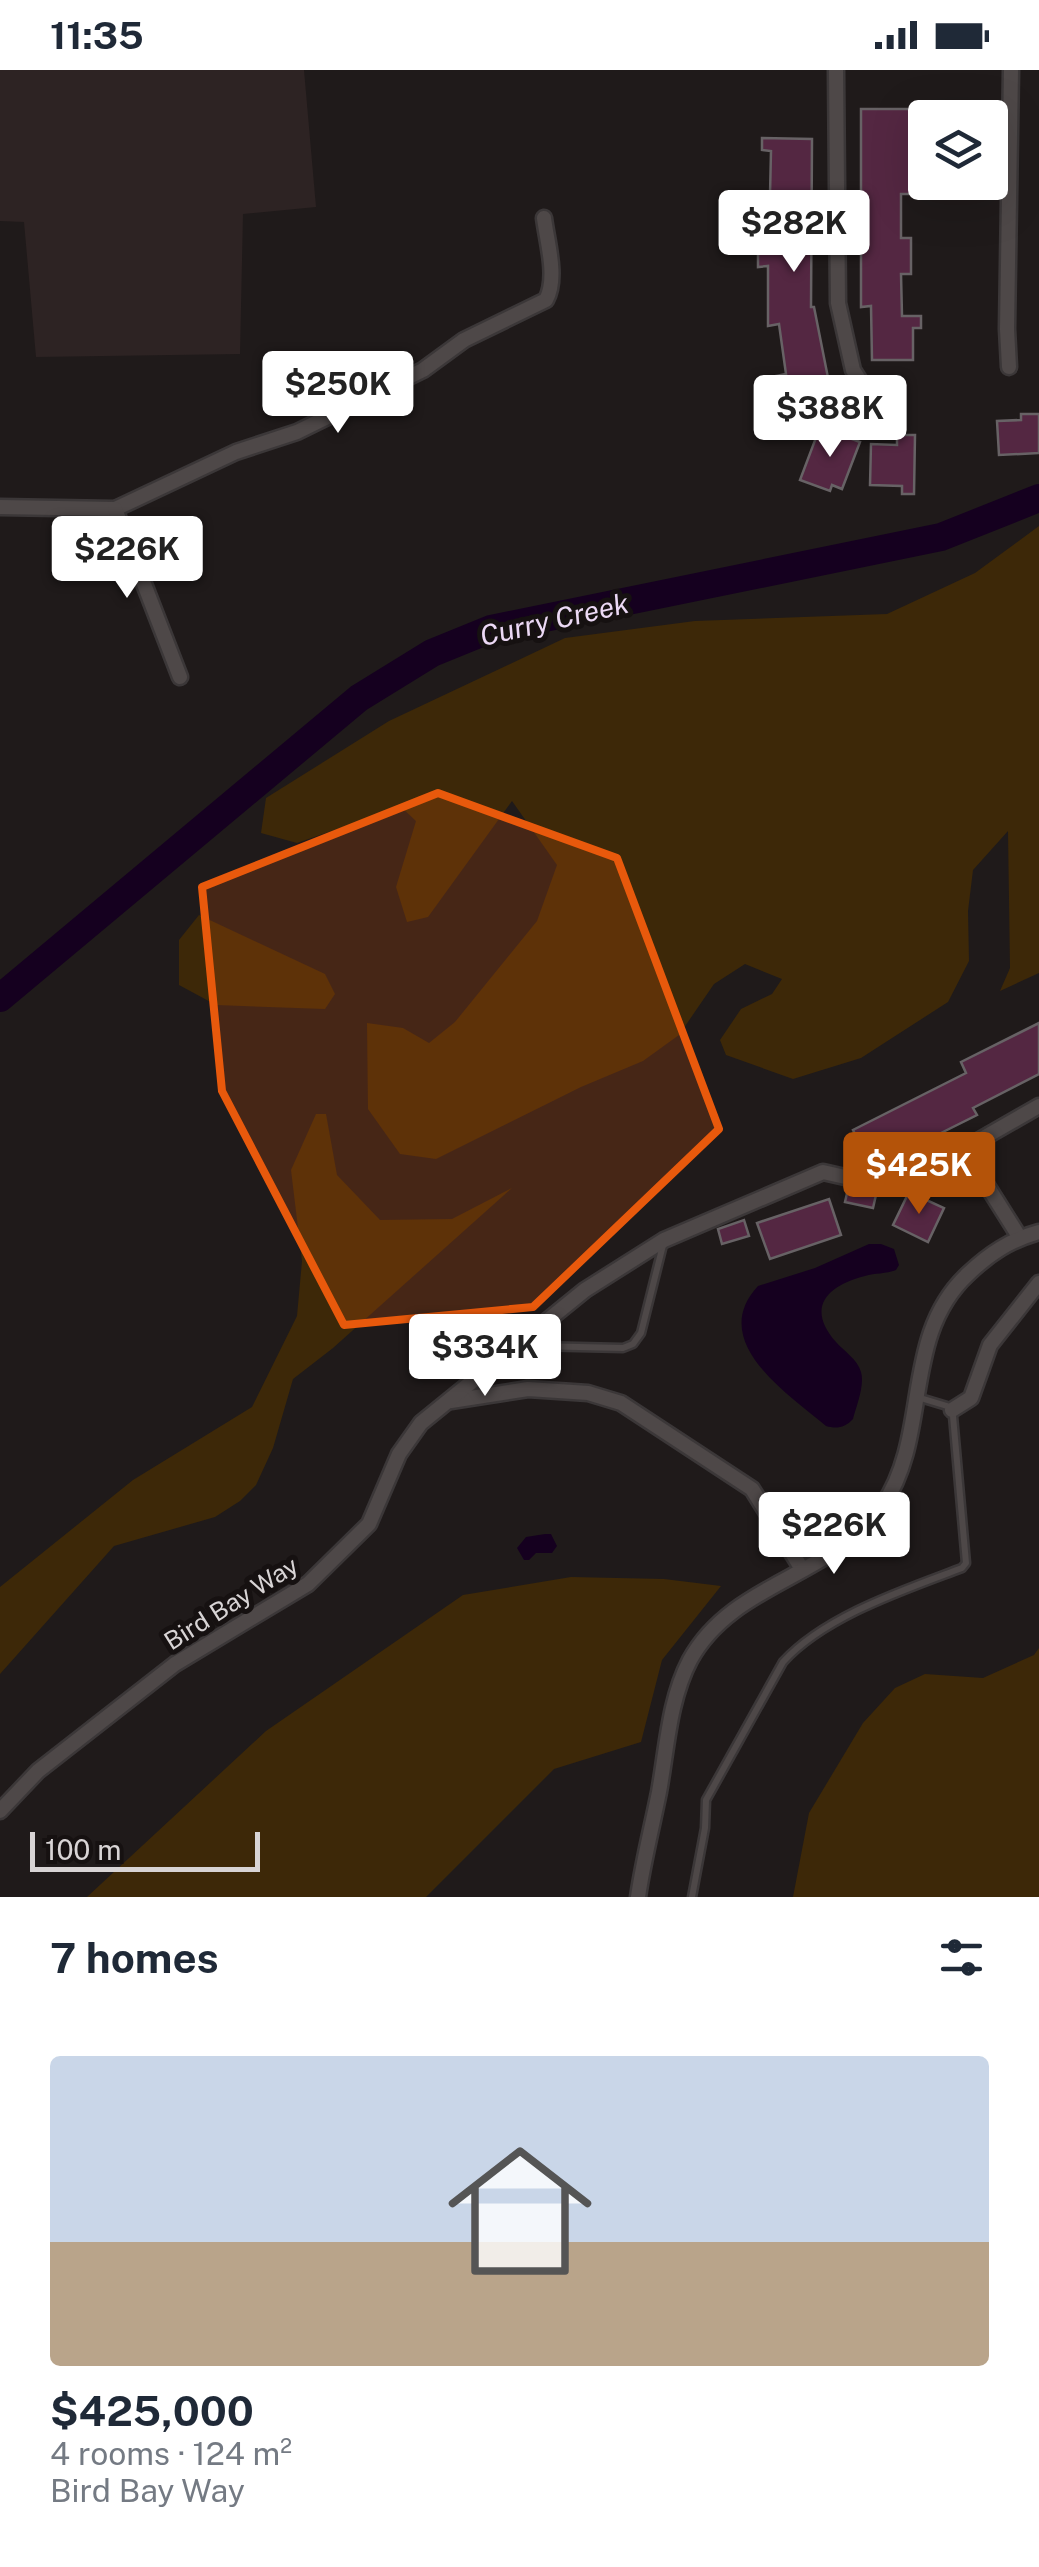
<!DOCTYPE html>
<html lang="en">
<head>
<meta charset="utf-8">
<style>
  :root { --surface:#fff; --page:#f6f6f7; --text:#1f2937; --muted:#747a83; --line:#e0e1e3; --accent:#b45309 }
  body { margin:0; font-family:"Public Sans",sans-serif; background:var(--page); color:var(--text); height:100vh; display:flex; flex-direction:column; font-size:38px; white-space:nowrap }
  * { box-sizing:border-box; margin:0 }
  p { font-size:32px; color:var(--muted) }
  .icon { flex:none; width:55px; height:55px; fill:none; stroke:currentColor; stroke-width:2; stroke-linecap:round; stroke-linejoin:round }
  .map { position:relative; height:1827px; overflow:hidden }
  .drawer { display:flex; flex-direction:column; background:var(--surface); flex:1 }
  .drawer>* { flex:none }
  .controls { position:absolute; left:908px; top:30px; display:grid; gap:20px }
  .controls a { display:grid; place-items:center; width:100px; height:100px; border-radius:10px; background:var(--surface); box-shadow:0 10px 40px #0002; font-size:50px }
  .scale { position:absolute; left:30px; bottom:25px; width:230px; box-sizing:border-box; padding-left:10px; border:5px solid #d8d4d5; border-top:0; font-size:28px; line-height:35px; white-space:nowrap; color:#d8d4d5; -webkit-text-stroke:8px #161111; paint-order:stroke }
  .price { position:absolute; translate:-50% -85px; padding:0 22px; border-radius:10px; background:#fff; color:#222; font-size:32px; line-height:65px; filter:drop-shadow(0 2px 5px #0008) }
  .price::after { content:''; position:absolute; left:50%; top:60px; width:30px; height:22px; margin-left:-15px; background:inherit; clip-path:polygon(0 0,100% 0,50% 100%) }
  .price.active { background:var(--accent); color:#fff }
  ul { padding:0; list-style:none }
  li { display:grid; align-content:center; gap:20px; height:530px; padding:0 50px }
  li+li { border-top:2px solid var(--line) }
  li span { display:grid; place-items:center; height:310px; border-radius:10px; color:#555 }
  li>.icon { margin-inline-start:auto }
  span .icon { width:180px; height:180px; fill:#fffc; stroke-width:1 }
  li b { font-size:42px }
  h2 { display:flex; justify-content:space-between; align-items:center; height:120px; padding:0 50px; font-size:42px }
  .status { display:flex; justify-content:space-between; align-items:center; height:70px; padding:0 50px; background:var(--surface); direction:ltr }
  .status svg { height:28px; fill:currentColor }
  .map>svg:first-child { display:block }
  .built { fill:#2d2323 }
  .green { fill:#3d2808 }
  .water { fill:#15001f }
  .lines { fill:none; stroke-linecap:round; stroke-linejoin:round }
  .river { stroke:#15001f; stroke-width:28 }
  .building { fill:#542742; stroke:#676265; stroke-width:2.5 }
  .service-casing { stroke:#3b3738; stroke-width:11 }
  .minor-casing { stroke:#3b3738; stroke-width:19 }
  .service { stroke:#4e4848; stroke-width:6 }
  .minor { stroke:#4e4848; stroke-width:14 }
  .marked { fill:#e8590c; fill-opacity:0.2; stroke:#e8590c; stroke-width:8; stroke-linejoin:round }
  .labels { text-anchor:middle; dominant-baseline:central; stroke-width:10; stroke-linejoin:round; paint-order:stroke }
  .street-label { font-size:25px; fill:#d8d4d5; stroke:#161111 }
  .water-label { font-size:28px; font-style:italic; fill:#ecd9f5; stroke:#161111 }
</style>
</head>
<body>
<div class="status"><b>11:35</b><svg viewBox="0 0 49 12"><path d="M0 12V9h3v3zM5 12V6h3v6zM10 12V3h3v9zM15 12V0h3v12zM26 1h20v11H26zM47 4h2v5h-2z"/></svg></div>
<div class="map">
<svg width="1039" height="1827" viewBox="0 0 1039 1827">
  <rect width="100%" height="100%" fill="#1f1a1a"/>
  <!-- built -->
  <path class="built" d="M 0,0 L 304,0 L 316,137 L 243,144 L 240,284 L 36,287 L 24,152 L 0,151 Z"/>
  <!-- green -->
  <g class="green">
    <path d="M 1039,456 L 1039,903 L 1000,921 L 1010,898 L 1008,761 L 973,800 L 968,841 L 969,891 L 948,932 L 861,988 L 793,1009 L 726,985 L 720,970 L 741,939 L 772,924 L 782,909 L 745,894 L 714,914 L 679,965 L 643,991 L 581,1017 L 436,1089 L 400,1084 L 368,1039 L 367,953 L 403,958 L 429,973 L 455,952 L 537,851 L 557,795 L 512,731 L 428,847 L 407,852 L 396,817 L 416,751 L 401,737 L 297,773 L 261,763 L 266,728 L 389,651 L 565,568 L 695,551 L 887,544 L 975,503 Z"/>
    <path d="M 199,845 L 325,904 L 335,924 L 325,939 L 216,935 L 179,915 L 179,870 Z"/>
    <path d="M 316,1044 L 326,1044 L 337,1105 L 380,1150 L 452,1149 L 512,1118 L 333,1278 L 293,1309 L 273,1378 L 256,1415 L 240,1431 L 215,1447 L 114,1476 L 0,1604 L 0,1517 L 133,1410 L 252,1337 L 297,1246 L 302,1191 L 291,1100 Z"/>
    <path d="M 571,1507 L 664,1509 L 721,1516 L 662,1590 L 641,1672 L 554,1699 L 426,1827 L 87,1827 L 266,1661 L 463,1525 Z"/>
    <path d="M 1039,1578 L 1039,1827 L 793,1827 L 809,1743 L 863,1653 L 895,1618 L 925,1604 L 983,1608 L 1034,1585 Z"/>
  </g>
  <!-- water -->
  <g class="water">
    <path d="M 869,1174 L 881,1174 L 894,1179 L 899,1195 L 896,1200 C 886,1204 875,1203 865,1206 C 826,1216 806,1238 836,1272 C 844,1281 858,1290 861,1302 C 865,1315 856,1337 853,1349 C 845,1358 836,1359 826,1356 C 787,1323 707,1271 758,1216 L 815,1198 Z"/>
    <path d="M 545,1464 L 551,1464 L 557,1476 L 552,1483 L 536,1483 L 529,1490 L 524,1490 L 517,1478 L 526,1467 Z"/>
  </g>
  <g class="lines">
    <!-- river -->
    <path class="river" d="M 0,928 L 359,628 L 432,583 L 491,559 L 941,467 L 1039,428"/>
  </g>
  <!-- building -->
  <g class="building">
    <path d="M 861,39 L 913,39 L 912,124 L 901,124 L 901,168 L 911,168 L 911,204 L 901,204 L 902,246 L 921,246 L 921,258 L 913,258 L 913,290 L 872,290 L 871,236 L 861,237 Z"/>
    <path d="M 762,68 L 812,69 L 811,237 L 814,237 L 834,338 L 794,347 L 787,316 L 778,318 L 776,306 L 786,304 L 779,254 L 768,256 L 768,196 L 758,197 L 758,184 L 770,183 L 771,137 L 761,136 L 761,125 L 770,125 L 771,81 L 762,80 Z"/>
    <path d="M 1021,344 L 1039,344 L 1039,383 L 999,385 L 997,351 L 1021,350 Z"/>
    <path d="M 820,357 L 860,372 L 842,419 L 832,415 L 830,421 L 800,410 Z"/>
    <path d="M 897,365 L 915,365 L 914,424 L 902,424 L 902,416 L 870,415 L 871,374 L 897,375 Z"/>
    <path d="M 1039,953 L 1039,1004 L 973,1038 L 977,1045 L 931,1068 L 934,1074 L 890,1096 L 891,1099 L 884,1103 L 875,1103 L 853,1060 L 966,1003 L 961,992 Z"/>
    <path d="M 955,1097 L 960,1112 L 933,1121 L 928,1107 Z"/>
    <path d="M 848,1119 L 876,1125 L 873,1138 L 845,1132 Z"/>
    <path d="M 909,1122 L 944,1138 L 928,1172 L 893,1155 Z"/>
    <path d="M 829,1129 L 841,1165 L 770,1189 L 757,1153 Z"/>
    <path d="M 744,1150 L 749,1166 L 722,1174 L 718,1159 Z"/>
  </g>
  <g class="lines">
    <!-- service casing -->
    <g class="service-casing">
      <g id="service">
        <path d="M 522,1272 L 534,1276 L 623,1278 L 633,1274 L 641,1263 L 663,1175"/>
        <path d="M 692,1827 L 705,1758 L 706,1730 L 783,1592 C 825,1546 904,1520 962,1498 L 966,1493 L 953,1346 L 947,1336 L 917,1327"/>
      </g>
    </g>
    <!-- minor casing -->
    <g class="minor-casing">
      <g id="minor">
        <path d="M 836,0 L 838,233 L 853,300 L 874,333"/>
        <path d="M 1009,297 L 1007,259 L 1011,0"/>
        <path d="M 0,437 L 115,439 L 236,382 L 297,362 L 423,300 L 464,270 L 546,230 C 558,208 547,172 544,148"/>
        <path d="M 115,439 L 180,607"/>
        <path d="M 964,1079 L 1020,1168"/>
        <path d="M 451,1331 L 528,1319 L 588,1323 L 621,1333 L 752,1419 L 802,1499"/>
        <path d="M 952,1340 L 971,1328 L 990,1275 L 1039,1213"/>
        <path d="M 0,1741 L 38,1701 L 175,1594 L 308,1514 L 369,1454 L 399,1384 L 421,1353 L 585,1220 L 664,1170 L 823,1102 L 876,1114 L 890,1113 L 964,1079 L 1039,1036"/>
        <path d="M 638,1827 C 643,1792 652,1757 659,1722 C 667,1678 669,1630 690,1590 C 733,1511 835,1507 883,1435 C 931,1364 901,1266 968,1204 C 989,1184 1010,1170 1039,1162"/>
      </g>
    </g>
    <!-- service -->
    <use href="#service" class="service"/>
    <!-- minor -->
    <use href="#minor" class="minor"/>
  </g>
  <!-- marked area -->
  <path class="marked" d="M 438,723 L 617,788 L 719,1059 L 533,1237 L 344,1255 L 222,1021 L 202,817 Z"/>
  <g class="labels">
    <!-- street labels -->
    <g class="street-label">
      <text transform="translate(231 1533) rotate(-32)">Bird Bay Way</text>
    </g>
    <!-- water labels -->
    <g class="water-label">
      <text transform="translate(554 549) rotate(-13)">Curry Creek</text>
    </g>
  </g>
</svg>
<div class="controls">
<a><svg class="icon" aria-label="layers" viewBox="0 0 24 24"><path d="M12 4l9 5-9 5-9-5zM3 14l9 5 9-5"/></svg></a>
</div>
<div class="scale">100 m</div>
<b class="price" style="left:794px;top:205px">$282K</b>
<b class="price" style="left:338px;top:366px">$250K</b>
<b class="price" style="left:830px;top:390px">$388K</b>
<b class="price" style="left:127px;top:531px">$226K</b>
<b class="price active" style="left:919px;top:1147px">$425K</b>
<b class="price" style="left:485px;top:1329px">$334K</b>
<b class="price" style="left:834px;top:1507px">$226K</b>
</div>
<section class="drawer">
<h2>7 homes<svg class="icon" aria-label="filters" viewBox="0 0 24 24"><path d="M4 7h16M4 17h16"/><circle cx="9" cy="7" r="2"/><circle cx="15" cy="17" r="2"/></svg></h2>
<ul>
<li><span style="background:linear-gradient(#c9d6e8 60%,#b9a48a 0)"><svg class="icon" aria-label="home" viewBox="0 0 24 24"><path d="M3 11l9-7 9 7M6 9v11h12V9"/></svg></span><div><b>$425,000</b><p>4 rooms · 124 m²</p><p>Bird Bay Way</p></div></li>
</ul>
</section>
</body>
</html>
